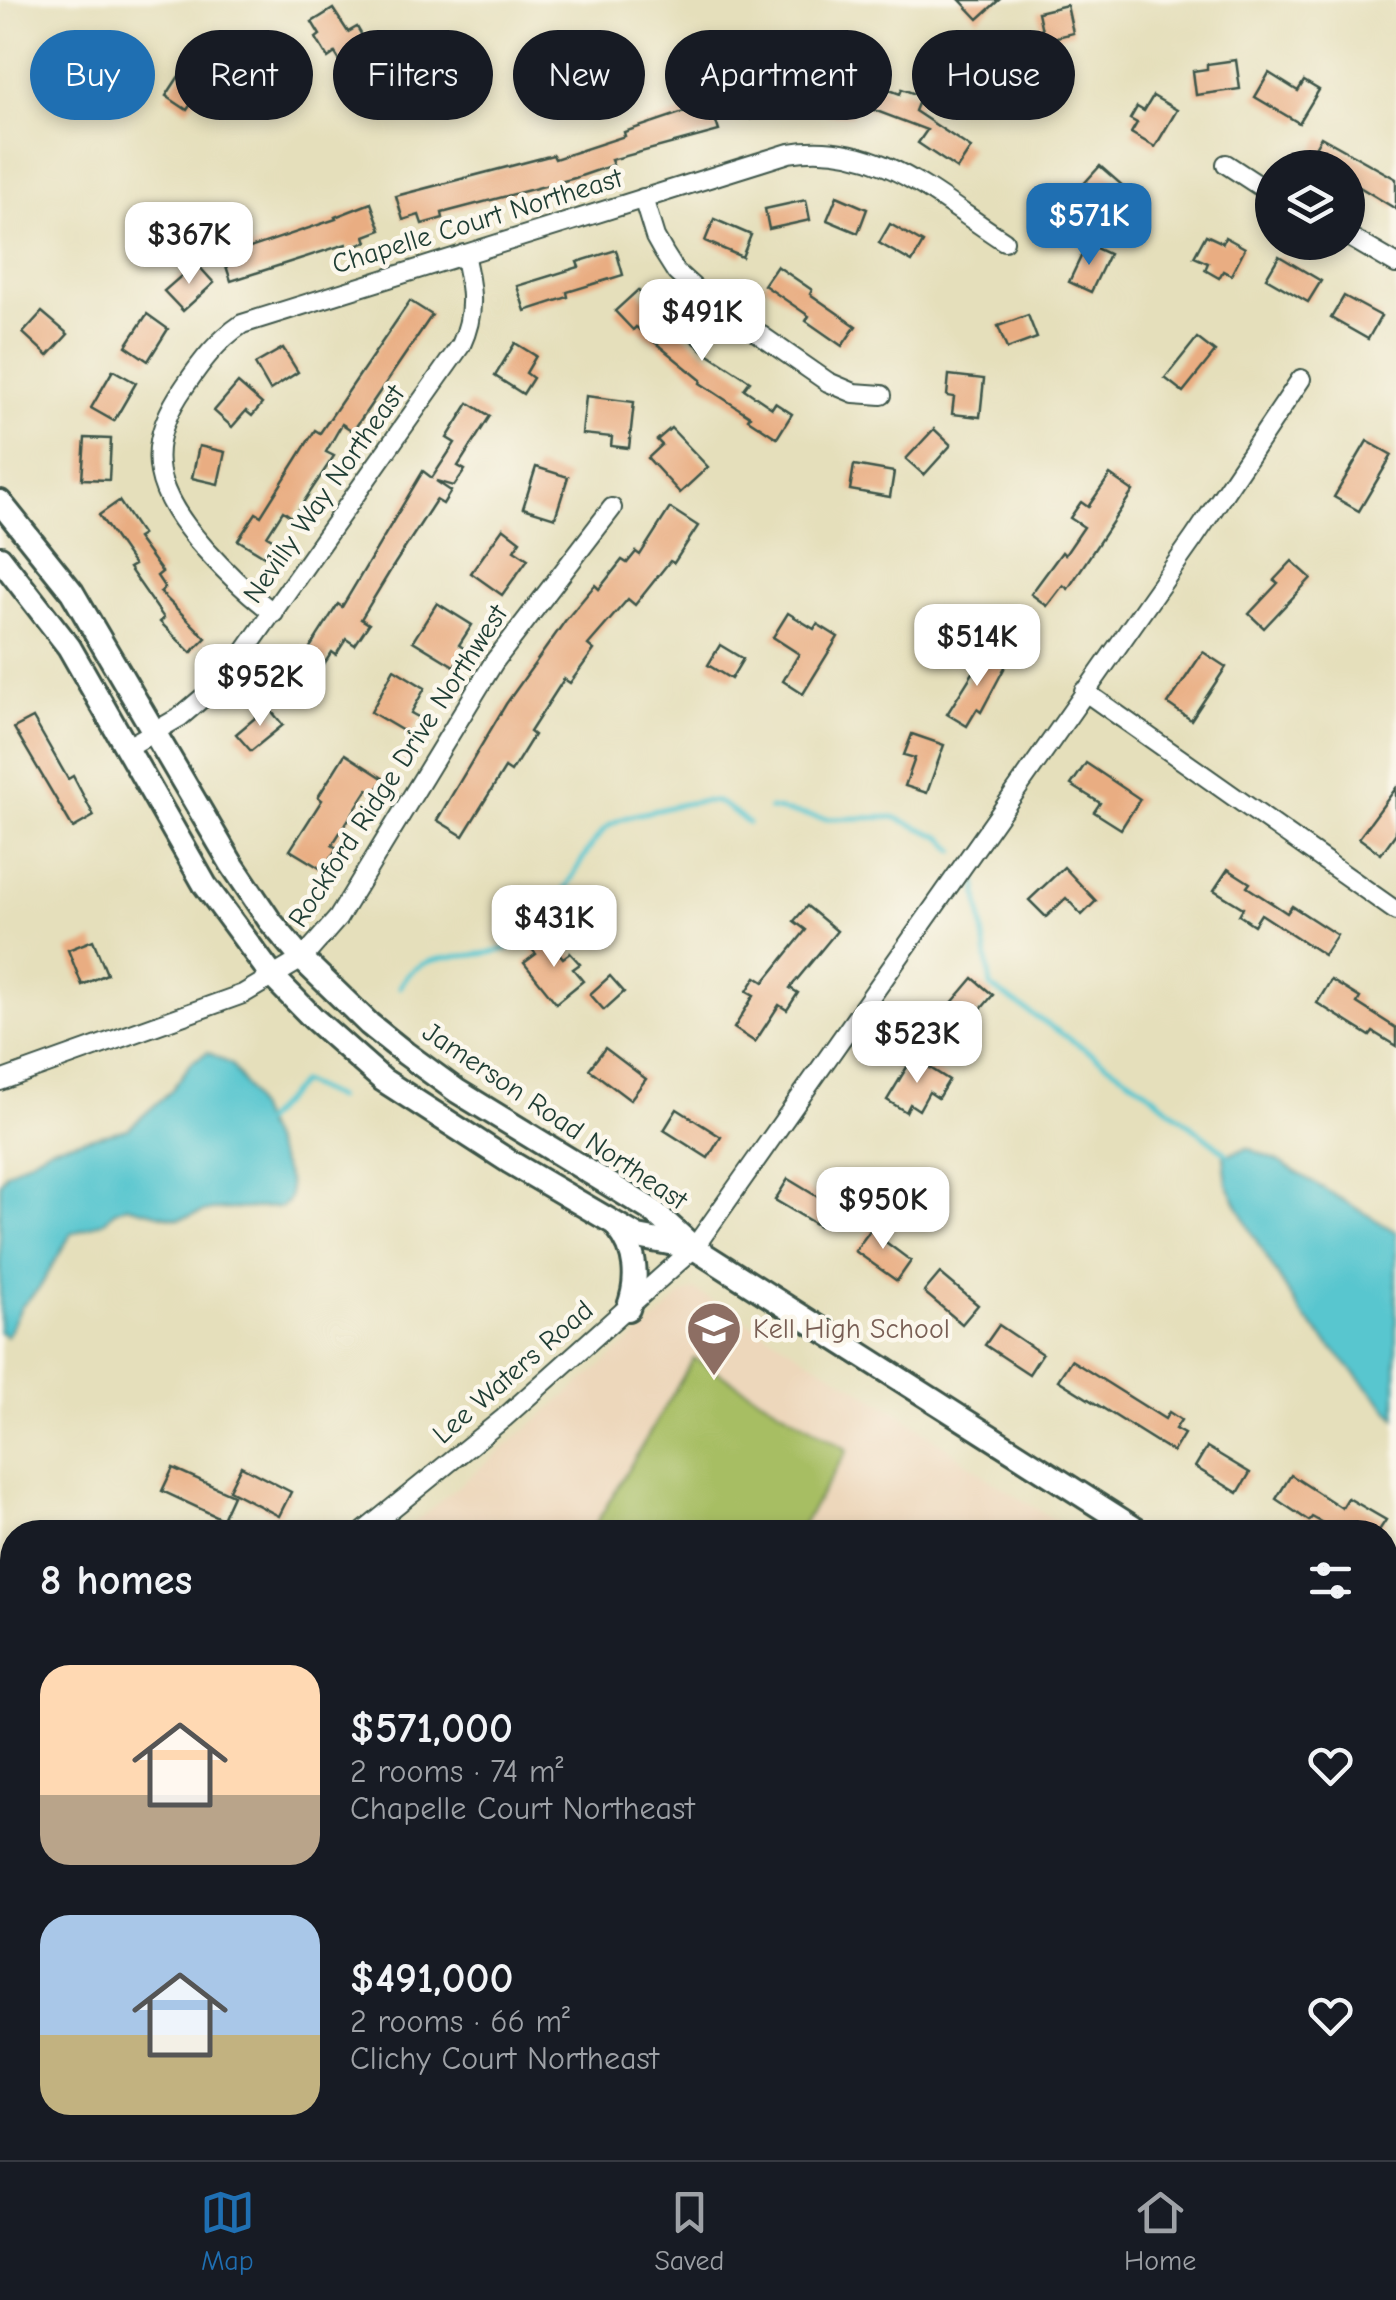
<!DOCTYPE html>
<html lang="en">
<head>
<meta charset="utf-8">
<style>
  :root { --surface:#171b24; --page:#242831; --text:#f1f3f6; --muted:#9ea1a6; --line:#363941; --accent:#1f6fb2 }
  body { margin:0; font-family:"Comic Neue",sans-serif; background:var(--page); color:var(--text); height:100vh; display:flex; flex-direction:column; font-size:38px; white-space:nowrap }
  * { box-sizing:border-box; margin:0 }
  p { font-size:32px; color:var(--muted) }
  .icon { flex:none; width:55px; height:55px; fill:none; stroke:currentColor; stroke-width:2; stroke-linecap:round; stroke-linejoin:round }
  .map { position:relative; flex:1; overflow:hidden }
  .side { position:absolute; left:0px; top:1520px; width:1398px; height:640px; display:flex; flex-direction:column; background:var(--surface); border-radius:40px 40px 0 0; box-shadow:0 5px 15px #0003 }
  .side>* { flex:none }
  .top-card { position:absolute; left:30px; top:30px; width:1338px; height:90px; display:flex; gap:20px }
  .tools { position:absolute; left:1255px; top:150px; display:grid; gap:20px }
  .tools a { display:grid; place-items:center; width:110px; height:110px; border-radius:50%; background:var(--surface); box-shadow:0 5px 15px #0003; font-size:50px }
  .price { position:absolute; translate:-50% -85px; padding:0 22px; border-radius:20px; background:#fff; color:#222; font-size:32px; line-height:65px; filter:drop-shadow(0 2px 5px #0008) }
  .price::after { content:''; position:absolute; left:50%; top:60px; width:30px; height:22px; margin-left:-15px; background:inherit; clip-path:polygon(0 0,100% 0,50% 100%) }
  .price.active { background:var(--accent); color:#fff }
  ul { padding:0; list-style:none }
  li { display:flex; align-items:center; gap:30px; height:250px; padding:0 40px }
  li span { display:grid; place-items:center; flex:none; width:280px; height:200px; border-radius:30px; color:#555 }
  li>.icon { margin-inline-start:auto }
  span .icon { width:120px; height:120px; fill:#fffc; stroke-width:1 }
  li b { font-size:42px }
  h2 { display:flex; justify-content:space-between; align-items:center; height:120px; padding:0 40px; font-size:42px }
  .pill { padding:0 35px; border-radius:45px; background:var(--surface); box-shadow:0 5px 15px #0003; font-size:35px; line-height:90px }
  .pill.active { background:var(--accent); color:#fff }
  .menu { display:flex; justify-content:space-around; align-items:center; height:140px; border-top:2px solid var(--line); background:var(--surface); font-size:28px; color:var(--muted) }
  .menu a { display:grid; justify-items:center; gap:5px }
  .menu .active { color:var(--accent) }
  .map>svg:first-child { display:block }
  .built { fill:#edd7bb }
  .green { fill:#a7be63; stroke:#637e4c; stroke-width:2.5 }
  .water { fill:#59c6cf; stroke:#3c8282; stroke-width:2.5 }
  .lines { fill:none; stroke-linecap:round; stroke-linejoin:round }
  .stream { stroke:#59c6cf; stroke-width:5 }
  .building { fill:#e9ad82 }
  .service-casing { stroke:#3d5548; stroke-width:14 }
  .minor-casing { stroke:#3d5548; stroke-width:22 }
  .tertiary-casing { stroke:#3d5548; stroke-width:28 }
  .path { stroke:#3d5548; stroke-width:4; stroke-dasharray:8 8; stroke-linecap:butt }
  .service { stroke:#fff; stroke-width:9 }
  .minor { stroke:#fff; stroke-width:18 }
  .tertiary { stroke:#fff; stroke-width:22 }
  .labels { text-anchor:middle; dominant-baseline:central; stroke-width:9; stroke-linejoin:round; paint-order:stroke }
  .street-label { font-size:28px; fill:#1f3d34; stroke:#fbf7ec }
  .education-label { font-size:28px; fill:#785e54; stroke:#fbf7ec; text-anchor:start }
</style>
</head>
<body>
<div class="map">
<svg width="1396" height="2160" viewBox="0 0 1396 2160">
  <rect width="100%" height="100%" fill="#fbf7ec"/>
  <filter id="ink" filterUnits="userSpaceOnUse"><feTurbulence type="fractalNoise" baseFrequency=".01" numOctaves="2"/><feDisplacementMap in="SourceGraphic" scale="20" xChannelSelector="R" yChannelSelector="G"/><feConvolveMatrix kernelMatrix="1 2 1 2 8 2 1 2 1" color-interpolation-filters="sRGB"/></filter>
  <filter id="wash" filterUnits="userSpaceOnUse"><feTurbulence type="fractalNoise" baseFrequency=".0048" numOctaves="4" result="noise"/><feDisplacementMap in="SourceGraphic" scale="40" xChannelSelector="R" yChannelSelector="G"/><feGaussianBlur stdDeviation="2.25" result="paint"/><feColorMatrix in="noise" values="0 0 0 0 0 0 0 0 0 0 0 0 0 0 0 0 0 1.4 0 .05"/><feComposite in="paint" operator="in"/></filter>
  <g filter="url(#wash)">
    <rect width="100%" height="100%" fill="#e5dfbb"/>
    <!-- built -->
    <g class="built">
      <path d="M 695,1290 L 903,1416 L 992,1481 L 1074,1532 L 403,1532 L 660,1317 L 681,1295 Z"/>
      <path d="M 0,2062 L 12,2062 L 12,2148 L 829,2148 L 822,2160 L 0,2160 Z"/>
    </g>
    <!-- green -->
    <path class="green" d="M 694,1358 L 848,1450 L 798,1532 L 591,1532 Z"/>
    <!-- water -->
    <g class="water">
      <path d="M 208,1052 L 232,1065 L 250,1094 L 289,1182 C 290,1194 292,1201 280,1207 L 211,1210 L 179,1219 L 126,1206 L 113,1212 L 105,1221 L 71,1234 L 40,1287 L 21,1307 L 7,1336 L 0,1332 L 0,1183 L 6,1173 L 51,1147 L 128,1129 L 171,1091 L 192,1062 Z"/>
      <path d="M 1247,1148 L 1276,1160 L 1396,1232 L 1396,1418 L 1302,1315 L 1253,1235 L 1227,1184 L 1224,1156 Z"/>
    </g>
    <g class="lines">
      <!-- stream -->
      <g class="stream">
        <path d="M 770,809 L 828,819 L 894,817 L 943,838 L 955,851"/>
        <path d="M 975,874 L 991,987 L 1141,1086 L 1227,1154"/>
        <path d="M 400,987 C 422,942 478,966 516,944 C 561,919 572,863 605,829 C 618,816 645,813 662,809 C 677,805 700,799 716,802 C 726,804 739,817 748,823"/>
        <path d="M 263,1122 L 301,1082 L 336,1098"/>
      </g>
    </g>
    <g id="blocks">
      <!-- building -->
      <g class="building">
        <path d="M 960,0 L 999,0 L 978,19 Z"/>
        <path d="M 1067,5 L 1073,33 L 1044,40 L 1038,12 Z"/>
        <path d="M 333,9 L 348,32 L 357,27 L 373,54 L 367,58 L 371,66 L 351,79 L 335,53 L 328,58 L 316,38 L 320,35 L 312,22 Z"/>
        <path d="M 194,53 L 216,67 L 187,110 L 166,96 Z"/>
        <path d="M 1236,60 L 1240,89 L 1196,95 L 1193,71 L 1207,69 L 1207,64 Z"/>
        <path d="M 1269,73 L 1298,91 L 1304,81 L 1319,90 L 1299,123 L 1255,97 Z"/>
        <path d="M 809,81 L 879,86 L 900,94 L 902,89 L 921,96 L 915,111 L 971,148 L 957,169 L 918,143 L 927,130 L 853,102 L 852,116 L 825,114 L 826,109 L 807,107 Z"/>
        <path d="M 783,85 L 790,108 L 751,119 L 745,95 Z"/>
        <path d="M 1153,96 L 1177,110 L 1155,147 L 1131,133 L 1137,123 L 1130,119 L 1137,107 L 1144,111 Z"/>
        <path d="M 710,103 L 719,131 L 611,160 L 613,165 L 575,178 L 442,213 L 443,218 L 422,224 L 419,215 L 403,220 L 396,196 L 553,155 L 555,159 L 625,136 L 624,132 Z"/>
        <path d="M 1321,137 L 1396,179 L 1396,209 L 1348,180 L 1348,168 L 1326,168 L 1309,158 Z"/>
        <path d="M 1100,166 L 1131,193 L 1110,216 L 1080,188 Z"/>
        <path d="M 837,196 L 867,209 L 858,233 L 827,220 Z"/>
        <path d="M 806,200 L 810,220 L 769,229 L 765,209 Z"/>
        <path d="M 371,203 L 381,230 L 365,236 L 367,242 L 348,249 L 346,244 L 231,281 L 223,257 L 336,219 L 335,217 Z"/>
        <path d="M 714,219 L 751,235 L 742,257 L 705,241 Z"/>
        <path d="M 890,224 L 923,243 L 912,262 L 879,243 Z"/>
        <path d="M 1206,235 L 1223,243 L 1225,237 L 1245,248 L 1231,275 L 1223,271 L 1219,278 L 1205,270 L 1208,263 L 1194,257 Z"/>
        <path d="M 1087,244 L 1109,254 L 1091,292 L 1069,282 Z"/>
        <path d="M 616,250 L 623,275 L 567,292 L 568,297 L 525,311 L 517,286 L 579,267 L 577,262 Z"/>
        <path d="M 1279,256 L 1321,281 L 1308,302 L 1266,278 Z"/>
        <path d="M 196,263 L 214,283 L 183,311 L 164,291 Z"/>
        <path d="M 777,266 L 812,290 L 810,294 L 856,326 L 842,346 L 806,321 L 809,316 L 764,285 Z"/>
        <path d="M 638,290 L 665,319 L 704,351 L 750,381 L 744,389 L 772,408 L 775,403 L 792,414 L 777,438 L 748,419 L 750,416 L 700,383 L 701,380 L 636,327 L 633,330 L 615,311 Z"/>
        <path d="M 1344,296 L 1381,316 L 1368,339 L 1331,318 Z"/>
        <path d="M 410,301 L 432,315 L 353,431 L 342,424 L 326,452 L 334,456 L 293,518 L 283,511 L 267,536 L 274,540 L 264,556 L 238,540 L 256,513 L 261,516 L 315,430 L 320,433 Z"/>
        <path d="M 42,312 L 68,334 L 48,356 L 23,333 Z"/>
        <path d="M 147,314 L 168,329 L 148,361 L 126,346 Z"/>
        <path d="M 1028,315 L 1037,338 L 1007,349 L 998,326 Z"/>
        <path d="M 1197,338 L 1215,352 L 1183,392 L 1165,378 Z"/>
        <path d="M 515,343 L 536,356 L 526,373 L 533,378 L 523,394 L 495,376 Z"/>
        <path d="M 283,348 L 298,372 L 270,390 L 255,364 Z"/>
        <path d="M 113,370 L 136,383 L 114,421 L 91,408 Z"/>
        <path d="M 949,375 L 984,379 L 980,417 L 952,414 L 954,397 L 947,396 Z"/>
        <path d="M 238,383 L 262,404 L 252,416 L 246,411 L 232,427 L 214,411 Z"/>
        <path d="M 586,396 L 634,402 L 629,448 L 611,446 L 612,437 L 582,434 Z"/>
        <path d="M 469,403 L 490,416 L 458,466 L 465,470 L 454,486 L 436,481 L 451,491 L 443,504 L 436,500 L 392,568 L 361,619 L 369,624 L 355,645 L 346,639 L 336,655 L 332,652 L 300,700 L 278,685 L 300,651 L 306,654 L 338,604 L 342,607 L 423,471 L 432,478 L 455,443 L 447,438 Z"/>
        <path d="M 671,428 L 708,467 L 680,493 L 648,458 L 662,445 L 657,440 Z"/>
        <path d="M 934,429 L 951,445 L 924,475 L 906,459 Z"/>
        <path d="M 85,438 L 111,439 L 109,480 L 82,479 Z"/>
        <path d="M 1367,441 L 1392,455 L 1359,511 L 1334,497 Z"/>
        <path d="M 199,446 L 225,452 L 218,484 L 192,478 Z"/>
        <path d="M 854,465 L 894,472 L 890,497 L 850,490 Z"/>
        <path d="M 536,467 L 568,477 L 555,518 L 523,508 Z"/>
        <path d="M 1110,475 L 1133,491 L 1068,589 L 1063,585 L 1047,606 L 1031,594 L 1062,552 L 1065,555 L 1084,527 L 1070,518 L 1081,502 L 1088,507 Z"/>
        <path d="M 119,501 L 142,535 L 137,538 L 162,572 L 157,576 L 165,588 L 160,592 L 206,638 L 191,653 L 160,622 L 164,618 L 129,568 L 134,565 L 99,515 Z"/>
        <path d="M 670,508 L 698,526 L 674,563 L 670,561 L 635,605 L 628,599 L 588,645 L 594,650 L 570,683 L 564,679 L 530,732 L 534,735 L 511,772 L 505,768 L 463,836 L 437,820 L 506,704 L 565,621 L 595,585 L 599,589 L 622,560 L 627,563 L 636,552 L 640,555 Z"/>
        <path d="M 503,528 L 520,541 L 514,550 L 528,559 L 502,595 L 471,573 Z"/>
        <path d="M 1292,561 L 1311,578 L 1264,628 L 1249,614 L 1278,583 L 1274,580 Z"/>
        <path d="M 437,603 L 472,625 L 459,645 L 465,649 L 454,666 L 413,641 Z"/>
        <path d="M 788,613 L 814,629 L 817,624 L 838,637 L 803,694 L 783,681 L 799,654 L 773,637 Z"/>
        <path d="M 720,645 L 743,659 L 731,679 L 708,665 Z"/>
        <path d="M 986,652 L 1006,665 L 981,712 L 977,709 L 967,726 L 947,714 Z"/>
        <path d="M 1203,652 L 1226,667 L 1191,720 L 1168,704 Z"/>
        <path d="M 394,669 L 425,688 L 411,713 L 420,718 L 410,735 L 371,712 Z"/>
        <path d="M 268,707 L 283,725 L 251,751 L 236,734 Z"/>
        <path d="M 33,718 L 68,779 L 73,776 L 94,816 L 73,828 L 14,728 Z"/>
        <path d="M 912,734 L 944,745 L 927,793 L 905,786 L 915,758 L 904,755 Z"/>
        <path d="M 345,754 L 384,779 L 375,793 L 368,789 L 332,845 L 337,848 L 323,870 L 290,850 L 322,800 L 318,797 Z"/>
        <path d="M 1086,763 L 1140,799 L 1121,829 L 1094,812 L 1100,803 L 1071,785 Z"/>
        <path d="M 1396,788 L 1396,833 L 1381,854 L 1359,838 Z"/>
        <path d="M 1064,867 L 1096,901 L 1082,915 L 1066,898 L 1046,917 L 1029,900 Z"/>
        <path d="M 1228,869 L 1250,883 L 1247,887 L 1287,913 L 1292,906 L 1337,935 L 1324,955 L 1261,914 L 1254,925 L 1239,915 L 1243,908 L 1214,890 Z"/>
        <path d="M 807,906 L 837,931 L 790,988 L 798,993 L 787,1010 L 779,1005 L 755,1042 L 734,1028 L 754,995 L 747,991 L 756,977 L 764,982 L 806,930 L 794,921 Z"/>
        <path d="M 545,936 L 563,958 L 570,953 L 580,964 L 573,969 L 583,981 L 556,1003 L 524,963 L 536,954 L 531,948 Z"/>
        <path d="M 93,940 L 107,974 L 82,985 L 68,950 Z"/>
        <path d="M 610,976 L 624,992 L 604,1010 L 590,994 Z"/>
        <path d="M 973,978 L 993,995 L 959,1035 L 939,1018 Z"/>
        <path d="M 1331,980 L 1360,998 L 1357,1003 L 1396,1028 L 1396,1046 L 1373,1032 L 1370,1036 L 1317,1003 Z"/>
        <path d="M 605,1048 L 646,1079 L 630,1100 L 589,1069 Z"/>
        <path d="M 913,1057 L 949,1080 L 938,1098 L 929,1092 L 919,1110 L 910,1104 L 906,1112 L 887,1100 Z"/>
        <path d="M 677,1109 L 721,1137 L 708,1158 L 664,1130 Z"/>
        <path d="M 788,1179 L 831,1205 L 819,1226 L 775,1200 Z"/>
        <path d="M 877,1221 L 891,1230 L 883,1240 L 911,1261 L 897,1281 L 855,1251 Z"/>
        <path d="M 940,1273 L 978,1305 L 962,1324 L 924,1292 Z"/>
        <path d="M 999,1325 L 1042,1354 L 1029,1374 L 985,1345 Z"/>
        <path d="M 1071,1360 L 1165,1419 L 1169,1412 L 1181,1420 L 1175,1429 L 1184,1434 L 1173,1452 L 1058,1380 Z"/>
        <path d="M 1207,1447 L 1250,1473 L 1238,1493 L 1195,1467 Z"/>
        <path d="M 241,1466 L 291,1492 L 279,1516 L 229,1490 Z"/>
        <path d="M 173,1468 L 233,1495 L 222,1519 L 162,1491 Z"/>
        <path d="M 1291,1475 L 1342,1508 L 1348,1498 L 1386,1520 L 1378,1532 L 1339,1532 L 1312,1517 L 1309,1521 L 1276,1499 Z"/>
      </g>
    </g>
  </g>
  <g filter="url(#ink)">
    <use href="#blocks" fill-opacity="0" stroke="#3d5548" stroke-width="2.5"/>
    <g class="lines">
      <!-- service casing -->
      <g class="service-casing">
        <g id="service">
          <path d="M 161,2160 L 168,2148"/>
          <path d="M 757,2160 L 765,2148"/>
        </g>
      </g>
      <!-- minor casing -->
      <g class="minor-casing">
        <g id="minor">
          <path d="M 1226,164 L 1272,194"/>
          <path d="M 643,198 L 655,237 L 664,253 L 676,272 L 697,291 L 828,382 L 854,393 L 882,395"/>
          <path d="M 1348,236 L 1396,264"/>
          <path d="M 274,613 C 249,595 227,573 206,550 C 157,495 139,451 185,386 C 202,361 217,341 242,324 L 789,153 C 876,138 936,197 1004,241"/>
          <path d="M 1084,691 L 1396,911"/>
          <path d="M 126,748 L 180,717 L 226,678 L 461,345 C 476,313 472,288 464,254"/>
          <path d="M 0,1081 L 243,994 L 302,959 L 338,918 L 494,662 L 612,508"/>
          <path d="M 363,1532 L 504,1418 L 694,1248 L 1194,538 L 1301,379"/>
          <path d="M 0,2045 L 12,2046"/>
          <path d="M 1236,2148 L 1250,2149"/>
          <path d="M 1027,2150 L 1052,2148"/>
        </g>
      </g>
      <!-- tertiary casing -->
      <g class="tertiary-casing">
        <g id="tertiary">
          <path d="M 0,502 L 72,592 L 231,863 L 270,921 L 302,959 L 369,1024 L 405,1053 L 457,1091 L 653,1211 L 694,1248 L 1140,1532"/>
          <path d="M 0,558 L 69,647 L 205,885 L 273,977 L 313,1018 L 383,1080 L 510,1162 L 638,1237 L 690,1247"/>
          <path d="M 618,1228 C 637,1251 639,1281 628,1309"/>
          <path d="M 1385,1681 L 1396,1688"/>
        </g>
      </g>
      <!-- path -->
      <path class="path" d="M 0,2072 L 12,2073"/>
      <!-- service -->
      <use href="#service" class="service"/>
      <!-- minor -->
      <use href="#minor" class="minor"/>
      <!-- tertiary -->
      <use href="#tertiary" class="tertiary"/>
    </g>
  </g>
  <!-- icons -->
  <defs>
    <g id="school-pin" transform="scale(2.875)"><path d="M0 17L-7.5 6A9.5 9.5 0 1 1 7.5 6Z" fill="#8d6e63" stroke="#fbf7ec"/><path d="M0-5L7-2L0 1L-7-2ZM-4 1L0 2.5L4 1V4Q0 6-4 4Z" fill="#fff"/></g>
  </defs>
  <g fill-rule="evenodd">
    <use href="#school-pin" x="714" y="1329"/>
  </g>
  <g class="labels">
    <!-- street labels -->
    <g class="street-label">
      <text transform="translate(477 221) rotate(-17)">Chapelle Court Northeast</text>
      <text transform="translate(324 494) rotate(-55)">Nevilly Way Northeast</text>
      <text transform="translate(398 766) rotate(-57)">Rockford Ridge Drive Northwest</text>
      <text transform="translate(555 1116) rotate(34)">Jamerson Road Northeast</text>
      <text transform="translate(513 1372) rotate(-41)">Lee Waters Road</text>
    </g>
    <!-- education labels -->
    <g class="education-label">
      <text x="753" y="1329">Kell High School</text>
    </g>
  </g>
</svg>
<div class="tools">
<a><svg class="icon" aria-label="layers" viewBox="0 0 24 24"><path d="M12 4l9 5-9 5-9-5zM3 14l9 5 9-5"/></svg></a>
</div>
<b class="price active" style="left:1089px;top:268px">$571K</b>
<b class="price" style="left:189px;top:287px">$367K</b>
<b class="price" style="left:702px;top:364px">$491K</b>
<b class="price" style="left:977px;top:689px">$514K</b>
<b class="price" style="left:260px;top:729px">$952K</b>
<b class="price" style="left:554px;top:970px">$431K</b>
<b class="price" style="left:917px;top:1086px">$523K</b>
<b class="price" style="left:883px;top:1252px">$950K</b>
<div class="top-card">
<a class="pill active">Buy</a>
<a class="pill">Rent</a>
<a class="pill">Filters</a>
<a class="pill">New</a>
<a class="pill">Apartment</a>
<a class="pill">House</a>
</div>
<section class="side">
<h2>8 homes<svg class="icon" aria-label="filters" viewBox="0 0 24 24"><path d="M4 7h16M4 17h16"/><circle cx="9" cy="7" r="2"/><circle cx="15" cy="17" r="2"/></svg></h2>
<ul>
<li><span style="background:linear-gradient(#ffd9b3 65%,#b9a48a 0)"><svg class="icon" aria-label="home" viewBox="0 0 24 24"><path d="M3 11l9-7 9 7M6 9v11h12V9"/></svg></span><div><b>$571,000</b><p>2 rooms · 74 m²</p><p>Chapelle Court Northeast</p></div><svg class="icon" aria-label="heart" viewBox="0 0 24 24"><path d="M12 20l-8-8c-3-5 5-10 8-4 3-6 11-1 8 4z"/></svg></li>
<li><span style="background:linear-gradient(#a9c7e8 60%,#c2b280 0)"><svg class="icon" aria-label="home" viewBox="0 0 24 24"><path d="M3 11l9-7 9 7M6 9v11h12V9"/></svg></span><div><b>$491,000</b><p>2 rooms · 66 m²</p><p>Clichy Court Northeast</p></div><svg class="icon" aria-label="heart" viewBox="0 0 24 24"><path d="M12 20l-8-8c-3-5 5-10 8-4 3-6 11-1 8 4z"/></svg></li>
</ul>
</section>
</div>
<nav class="menu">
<a class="active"><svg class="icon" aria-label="map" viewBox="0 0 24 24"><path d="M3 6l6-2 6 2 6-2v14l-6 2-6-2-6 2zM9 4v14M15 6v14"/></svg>Map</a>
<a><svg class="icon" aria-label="saved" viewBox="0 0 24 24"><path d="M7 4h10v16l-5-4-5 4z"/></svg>Saved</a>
<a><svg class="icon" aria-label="home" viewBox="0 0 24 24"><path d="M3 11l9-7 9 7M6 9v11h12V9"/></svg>Home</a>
</nav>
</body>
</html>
